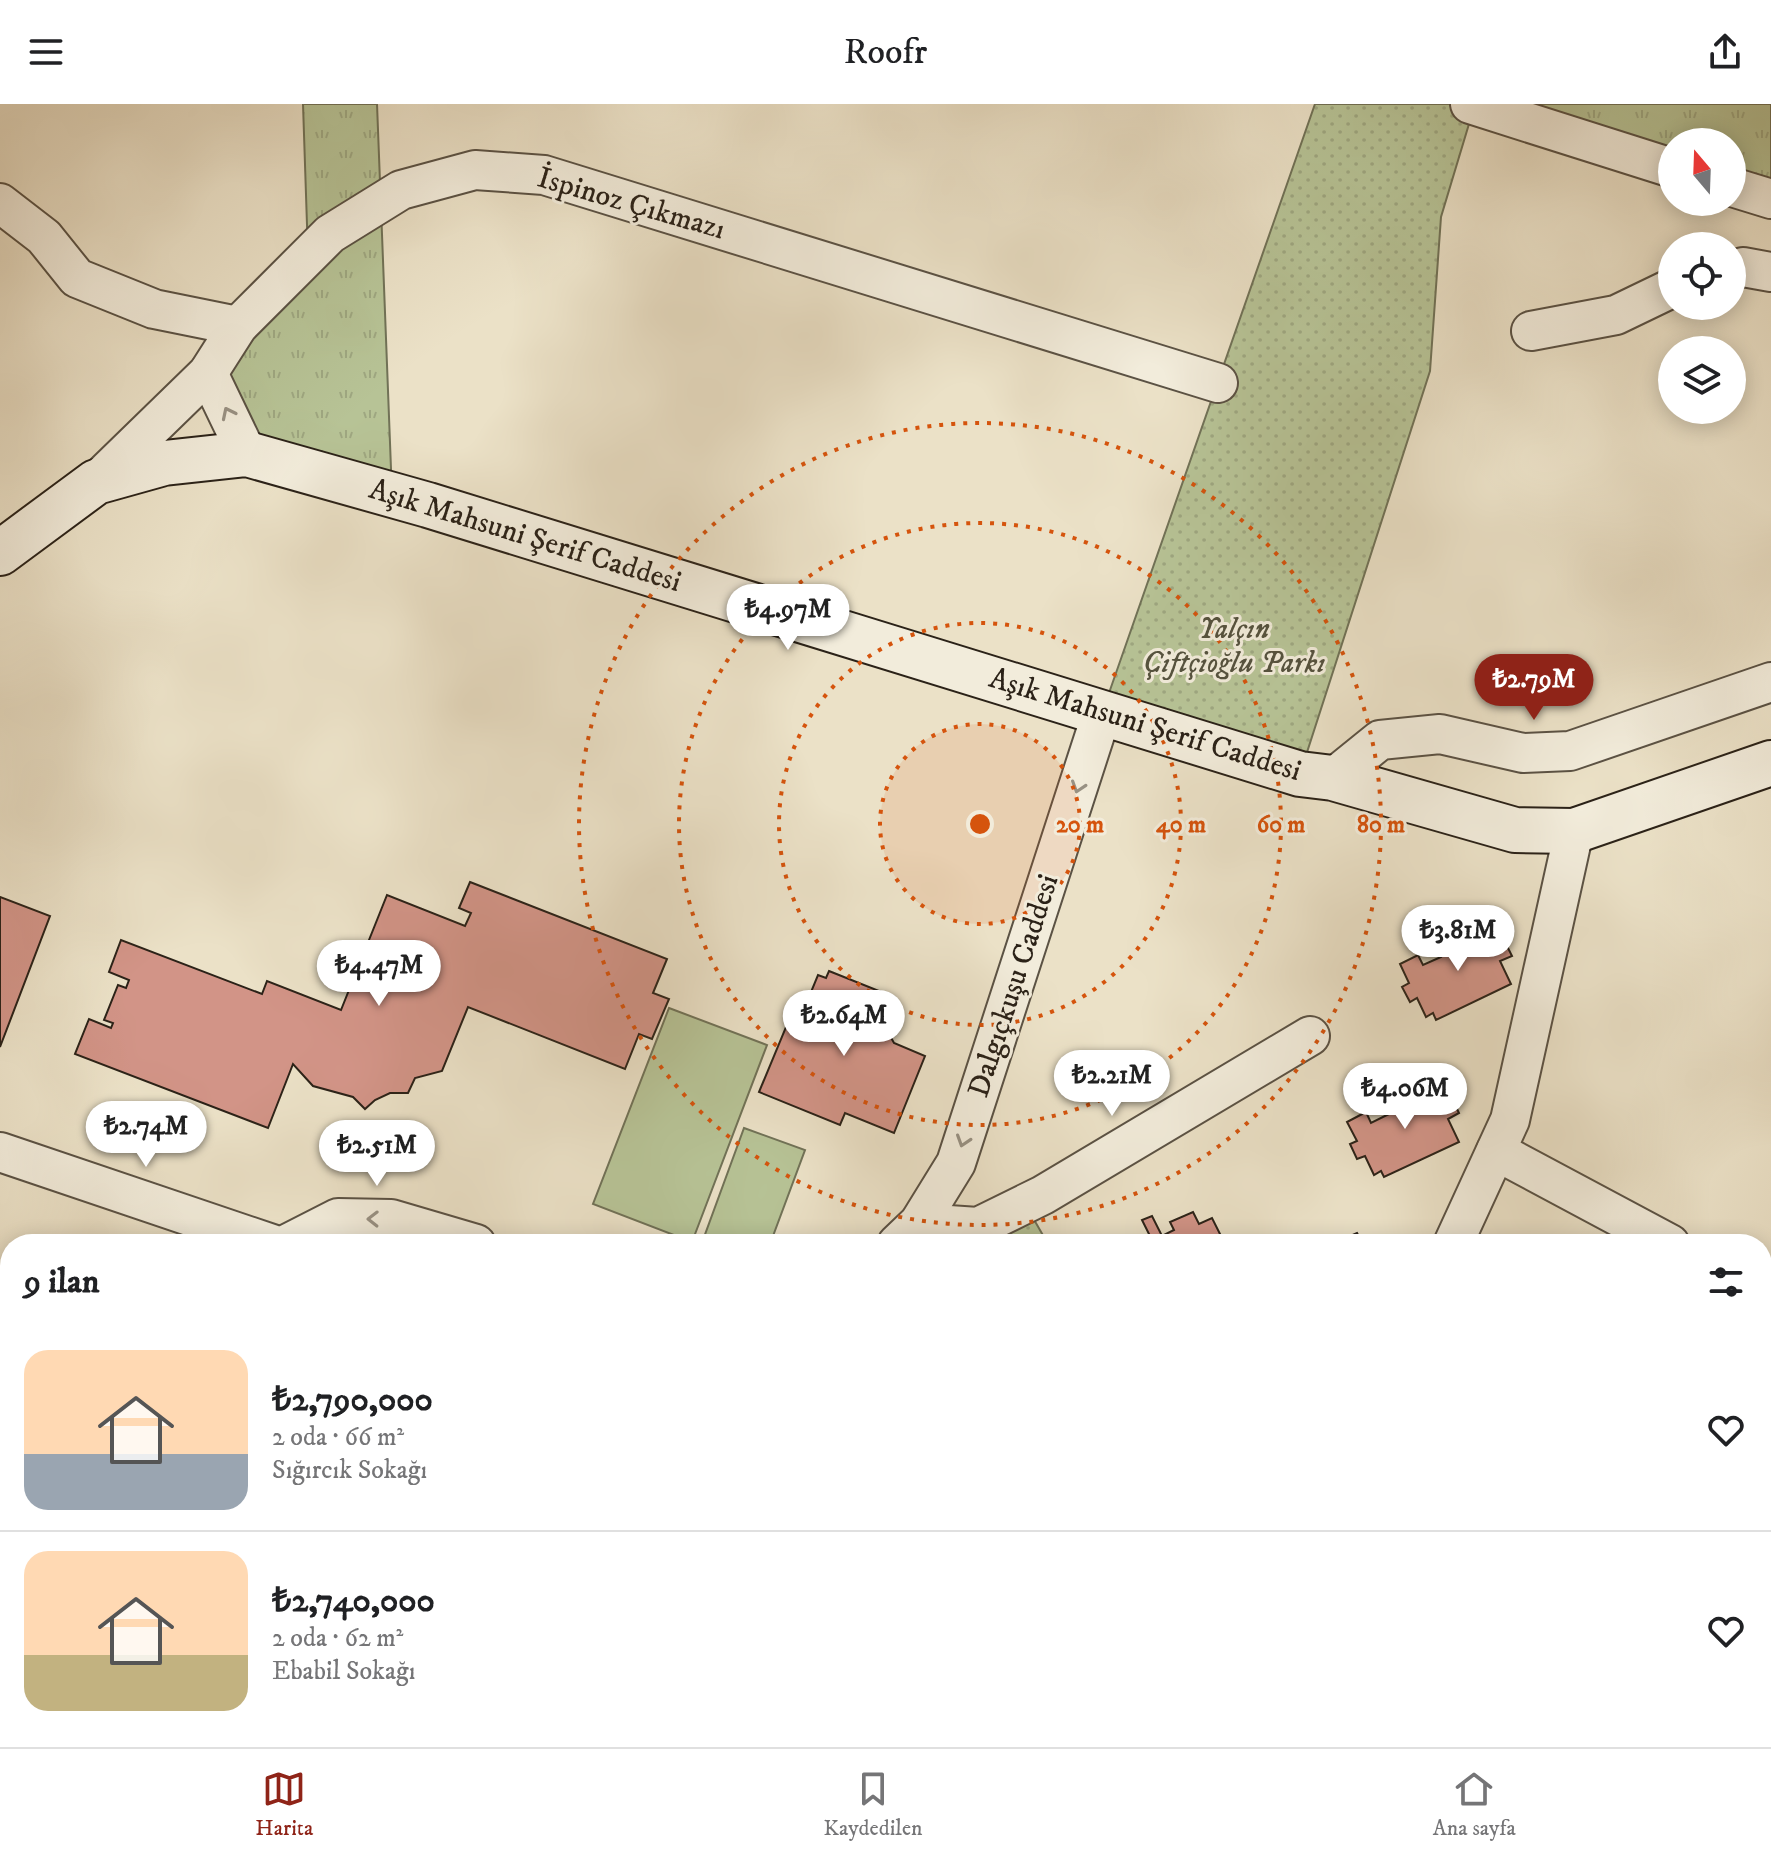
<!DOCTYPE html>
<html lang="tr">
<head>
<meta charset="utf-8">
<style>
  :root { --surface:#fff; --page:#f2f2f2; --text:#202124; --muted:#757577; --line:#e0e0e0; --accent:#8f2418 }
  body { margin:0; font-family:"IM FELL DW Pica",serif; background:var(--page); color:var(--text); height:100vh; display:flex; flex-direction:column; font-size:30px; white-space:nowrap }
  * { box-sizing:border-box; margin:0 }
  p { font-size:26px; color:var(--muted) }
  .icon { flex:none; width:44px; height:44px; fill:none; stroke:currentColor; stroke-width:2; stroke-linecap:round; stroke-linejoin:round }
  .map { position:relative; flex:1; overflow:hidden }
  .sheet { position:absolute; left:0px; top:1130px; width:1772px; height:514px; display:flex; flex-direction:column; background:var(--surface); border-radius:32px 32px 0 0; box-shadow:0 4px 20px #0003 }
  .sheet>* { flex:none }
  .needle { width:52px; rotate:341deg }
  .fabs { position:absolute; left:1658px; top:24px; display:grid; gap:16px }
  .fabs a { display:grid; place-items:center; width:88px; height:88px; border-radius:50%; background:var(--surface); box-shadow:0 4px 20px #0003; font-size:40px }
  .price { position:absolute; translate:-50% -68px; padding:0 18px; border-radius:28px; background:#fff; color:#222; font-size:26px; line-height:52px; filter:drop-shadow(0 2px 4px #0008) }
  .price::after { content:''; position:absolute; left:50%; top:48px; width:24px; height:18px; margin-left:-12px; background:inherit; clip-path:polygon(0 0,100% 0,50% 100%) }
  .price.current { background:var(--accent); color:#fff }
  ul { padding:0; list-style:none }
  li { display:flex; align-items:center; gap:24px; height:200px; padding:0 24px }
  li+li { border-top:2px solid var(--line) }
  li span { display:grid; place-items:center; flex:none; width:224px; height:160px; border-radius:24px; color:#555 }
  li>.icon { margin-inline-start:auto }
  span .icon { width:96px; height:96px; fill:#fffc; stroke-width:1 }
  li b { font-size:34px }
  h2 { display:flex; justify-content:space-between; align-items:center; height:96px; padding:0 24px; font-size:34px }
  header { display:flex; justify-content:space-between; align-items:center; height:104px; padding:0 24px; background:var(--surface); font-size:36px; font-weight:600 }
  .tabs { display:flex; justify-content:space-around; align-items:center; height:112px; border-top:2px solid var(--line); background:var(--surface); font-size:22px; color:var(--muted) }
  .tabs a { display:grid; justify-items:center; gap:4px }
  .tabs .current { color:var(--accent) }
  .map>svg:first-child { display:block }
  .grass { fill:url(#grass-tufts); stroke:#717257; stroke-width:2 }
  .park { fill:url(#park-dots); stroke:#717257; stroke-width:2 }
  .garden { fill:#b7c396; stroke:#717257; stroke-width:2 }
  .building { fill:#d29487; stroke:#2b2218; stroke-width:2 }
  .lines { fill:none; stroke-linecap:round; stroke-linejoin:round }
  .street-casing { stroke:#5b5244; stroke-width:42 }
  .secondary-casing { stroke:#2b2218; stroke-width:48 }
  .street { stroke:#f2ecdb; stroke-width:38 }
  .secondary { stroke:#f2ecdb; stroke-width:44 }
  .oneway { stroke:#989183 }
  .ring { fill:none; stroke:#d5540d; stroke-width:4; stroke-dasharray:4 8 }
  .labels { text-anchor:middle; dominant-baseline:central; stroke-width:6; stroke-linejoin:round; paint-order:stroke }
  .street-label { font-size:30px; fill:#2b2218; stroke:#f2ecdb }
  .park-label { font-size:30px; font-style:italic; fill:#55523e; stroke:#f2ecdb }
  .centre { fill:#d5540d; stroke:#f2ecdb; stroke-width:4 }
  .ring-label { font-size:24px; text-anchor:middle; font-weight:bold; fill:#d5540d; stroke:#f2ecdb; stroke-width:6; stroke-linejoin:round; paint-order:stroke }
</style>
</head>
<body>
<header><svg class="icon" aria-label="menu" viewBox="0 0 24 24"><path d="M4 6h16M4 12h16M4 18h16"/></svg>Roofr<svg class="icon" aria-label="share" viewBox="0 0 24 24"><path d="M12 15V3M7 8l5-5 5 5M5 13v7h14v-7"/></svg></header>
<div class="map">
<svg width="1771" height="1643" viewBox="0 0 1771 1643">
  <defs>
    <pattern id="grass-tufts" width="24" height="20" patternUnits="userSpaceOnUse" patternTransform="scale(2)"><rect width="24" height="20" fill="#b7c396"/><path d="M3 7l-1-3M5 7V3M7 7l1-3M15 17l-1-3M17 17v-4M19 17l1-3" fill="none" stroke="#9ea781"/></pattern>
    <pattern id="park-dots" width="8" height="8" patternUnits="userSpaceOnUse" patternTransform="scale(2)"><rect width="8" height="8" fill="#b7c396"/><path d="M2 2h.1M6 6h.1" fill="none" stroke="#9ea781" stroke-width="1.8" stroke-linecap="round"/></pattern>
  </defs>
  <rect width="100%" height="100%" fill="#ebe1c7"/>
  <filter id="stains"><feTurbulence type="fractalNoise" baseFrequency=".0025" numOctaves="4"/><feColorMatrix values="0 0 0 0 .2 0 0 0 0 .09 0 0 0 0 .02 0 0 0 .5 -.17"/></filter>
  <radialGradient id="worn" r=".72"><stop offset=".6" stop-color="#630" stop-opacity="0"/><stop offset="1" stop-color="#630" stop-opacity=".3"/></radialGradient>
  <!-- grass -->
  <g class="grass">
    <path d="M 303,0 L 377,0 L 392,391 L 247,350 L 208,269 L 308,151 Z"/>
    <path d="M 1476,0 L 1771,0 L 1771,95 L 1732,83 L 1732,38 L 1672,38 L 1672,64 Z"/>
  </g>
  <!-- park -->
  <g class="park">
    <path d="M 1315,0 L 1475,0 L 1441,113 L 1430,267 L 1300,670 L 1102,609 Z"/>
    <path d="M 1025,1100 L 1048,1140 L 897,1140 Z"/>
    <path d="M 0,1441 L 10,1444 L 10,1594 L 0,1591 Z"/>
    <path d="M 1762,1567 L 1771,1572 L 1771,1643 L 1657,1643 L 1655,1634 L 1762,1634 Z"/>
  </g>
  <!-- garden -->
  <g class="garden">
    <path d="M 669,904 L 767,941 L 692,1138 L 593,1100 Z"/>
    <path d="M 744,1024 L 805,1046 L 770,1140 L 713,1140 L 703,1136 Z"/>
    <path d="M 212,1634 L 325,1634 L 346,1643 L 208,1643 Z"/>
  </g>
  <!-- building -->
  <g class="building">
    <path d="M 470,778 L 667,855 L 653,889 L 669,895 L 652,935 L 639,930 L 625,965 L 468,903 L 442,967 L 415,974 L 408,989 L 390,989 L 375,996 L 365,1005 L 353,993 L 313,982 L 293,960 L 268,1024 L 75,950 L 89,915 L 111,924 L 113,919 L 104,916 L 118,881 L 126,884 L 129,876 L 109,868 L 121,836 L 262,890 L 267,877 L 341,906 L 387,791 L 465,822 L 471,809 L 459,804 Z"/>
    <path d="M 0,793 L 50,812 L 0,943 Z"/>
    <path d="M 1481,822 L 1487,835 L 1500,828 L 1512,852 L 1500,857 L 1511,880 L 1436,916 L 1433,909 L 1426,913 L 1417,894 L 1410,898 L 1402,883 L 1409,879 L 1400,860 L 1418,851 L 1423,861 L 1441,853 L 1430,831 L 1440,826 L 1450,847 L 1462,841 L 1458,833 Z"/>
    <path d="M 829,867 L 894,893 L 883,919 L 894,939 L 925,952 L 894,1029 L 845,1009 L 840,1021 L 759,988 L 786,923 L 795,927 L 818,871 L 826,874 Z"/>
    <path d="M 1428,979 L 1435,992 L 1448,986 L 1459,1009 L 1448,1015 L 1459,1038 L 1384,1073 L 1381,1067 L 1374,1071 L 1365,1052 L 1357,1055 L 1350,1040 L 1357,1037 L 1347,1018 L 1366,1008 L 1371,1019 L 1389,1010 L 1378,988 L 1388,984 L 1398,1005 L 1410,999 L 1406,991 Z"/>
    <path d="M 1193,1108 L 1199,1120 L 1212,1114 L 1224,1138 L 1218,1140 L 1148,1140 L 1153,1138 L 1142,1116 L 1152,1112 L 1162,1132 L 1174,1126 L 1170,1118 Z"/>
    <path d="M 1357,1129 L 1363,1140 L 1334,1139 Z"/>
    <path d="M 10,1212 L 10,1281 L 0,1259 L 0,1217 Z"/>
    <path d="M 1246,1634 L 1282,1634 L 1277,1636 L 1280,1643 L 1258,1643 L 1255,1634 L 1247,1637 Z"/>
    <path d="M 1298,1634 L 1309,1634 L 1313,1643 L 1302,1643 Z"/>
  </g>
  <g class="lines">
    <!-- street casing -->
    <g class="street-casing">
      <g id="street">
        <path d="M 1470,0 L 1672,64"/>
        <path d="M 1732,83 L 1771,95"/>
        <path d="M 0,99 L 44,133 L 77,174 L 154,205 L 238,222"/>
        <path d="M 1732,166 L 1743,163 L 1771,168"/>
        <path d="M 1531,227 L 1616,211 L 1672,184"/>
        <path d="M 208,269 L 247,350"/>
        <path d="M 96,378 L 208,269 L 238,222 L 330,130 L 401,86 L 475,66 L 544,71 L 1218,279"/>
        <path d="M 1333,674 L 1380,636 L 1440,630 L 1523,649 L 1570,647 L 1771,578"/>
        <path d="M 1496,1047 L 1670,1140"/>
        <path d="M 0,1048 L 272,1140"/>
        <path d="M 919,1119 L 978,1123 L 1043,1091 L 1310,932"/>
        <path d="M 287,1140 L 338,1114 L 391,1115 L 476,1140"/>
        <path d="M 897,1140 L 919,1119 L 956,1059 L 1102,609"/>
        <path d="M 1453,1140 L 1510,1016 L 1574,727"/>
        <path d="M 1762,1189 L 1771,1194"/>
        <path d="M 1762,1359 L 1771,1313"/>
        <path d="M 0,1377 L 10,1380"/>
        <path d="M 406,1634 L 430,1643"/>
        <path d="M 661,1634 L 677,1643"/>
        <path d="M 59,1643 L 61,1634"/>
        <path d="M 565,1643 L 569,1634"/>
        <path d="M 1139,1643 L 1145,1634"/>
        <path d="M 1573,1643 L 1574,1634"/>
      </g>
    </g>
    <!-- secondary casing -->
    <g class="secondary-casing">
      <path id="secondary" d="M 0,449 L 96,378 L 164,359 L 247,350 L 428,401 L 1300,670 L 1333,674 L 1515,726 L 1574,727 L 1771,659"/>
    </g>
    <!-- street -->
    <use href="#street" class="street"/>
    <!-- secondary -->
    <use href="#secondary" class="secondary"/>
  </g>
  <!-- one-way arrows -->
  <defs><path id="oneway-chevron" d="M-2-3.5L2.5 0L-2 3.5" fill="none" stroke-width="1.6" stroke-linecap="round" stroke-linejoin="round" transform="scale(2)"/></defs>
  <g class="oneway">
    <use href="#oneway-chevron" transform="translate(228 309) rotate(-116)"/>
    <use href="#oneway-chevron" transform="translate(1078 683) rotate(108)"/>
    <use href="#oneway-chevron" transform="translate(963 1037) rotate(108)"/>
    <use href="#oneway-chevron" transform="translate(373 1115) rotate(-179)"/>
  </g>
  <!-- distance rings -->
  <circle cx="980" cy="720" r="100" fill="#d5540d" fill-opacity=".12"/>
  <g class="ring">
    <circle cx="980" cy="720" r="100"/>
    <circle cx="980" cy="720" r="201"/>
    <circle cx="980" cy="720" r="301"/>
    <circle cx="980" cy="720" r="401"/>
  </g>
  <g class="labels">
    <!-- street labels -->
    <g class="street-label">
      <text transform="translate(631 100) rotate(16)">İspinoz Çıkmazı</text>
      <text transform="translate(525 432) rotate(17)">Aşık Mahsuni Şerif Caddesi</text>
      <text transform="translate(1145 621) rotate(17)">Aşık Mahsuni Şerif Caddesi</text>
      <text transform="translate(1014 882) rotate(-72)">Dalgıçkuşu Caddesi</text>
    </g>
    <!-- park labels -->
    <g class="park-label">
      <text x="1234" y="525">Yalçın<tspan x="1234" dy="34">Çiftçioğlu Parkı</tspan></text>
    </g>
  </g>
  <circle cx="980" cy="720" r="12" class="centre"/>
  <g class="ring-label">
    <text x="1080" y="728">20 m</text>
    <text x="1181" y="728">40 m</text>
    <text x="1281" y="728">60 m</text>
    <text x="1381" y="728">80 m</text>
  </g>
  <rect width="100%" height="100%" filter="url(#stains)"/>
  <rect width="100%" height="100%" fill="url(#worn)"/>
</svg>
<div class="fabs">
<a><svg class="needle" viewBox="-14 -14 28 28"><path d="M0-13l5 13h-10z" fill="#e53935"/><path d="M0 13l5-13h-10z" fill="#757577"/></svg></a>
<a><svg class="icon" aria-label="locate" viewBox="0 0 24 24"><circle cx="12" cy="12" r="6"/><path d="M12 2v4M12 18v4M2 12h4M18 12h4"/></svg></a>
<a><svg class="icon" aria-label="layers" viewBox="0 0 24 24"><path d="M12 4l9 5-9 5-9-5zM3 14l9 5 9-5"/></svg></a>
</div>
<b class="price" style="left:788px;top:548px">₺4.97M</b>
<b class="price current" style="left:1534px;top:618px">₺2.79M</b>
<b class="price" style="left:1458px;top:869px">₺3.81M</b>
<b class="price" style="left:379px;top:904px">₺4.47M</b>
<b class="price" style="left:844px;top:954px">₺2.64M</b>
<b class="price" style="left:1112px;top:1014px">₺2.21M</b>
<b class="price" style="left:1405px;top:1027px">₺4.06M</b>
<b class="price" style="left:146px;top:1065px">₺2.74M</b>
<b class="price" style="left:377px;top:1084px">₺2.51M</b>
<section class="sheet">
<h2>9 ilan<svg class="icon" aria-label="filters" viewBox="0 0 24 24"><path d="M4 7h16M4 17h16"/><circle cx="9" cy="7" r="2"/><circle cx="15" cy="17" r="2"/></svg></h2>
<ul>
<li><span style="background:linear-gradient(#ffd9b3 65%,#9aa5b1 0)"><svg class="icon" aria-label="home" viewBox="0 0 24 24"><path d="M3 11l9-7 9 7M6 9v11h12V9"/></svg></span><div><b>₺2,790,000</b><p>2 oda · 66 m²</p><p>Sığırcık Sokağı</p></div><svg class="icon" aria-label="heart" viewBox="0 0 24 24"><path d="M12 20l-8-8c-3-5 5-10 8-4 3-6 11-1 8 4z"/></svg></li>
<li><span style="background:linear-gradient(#ffd9b3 65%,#c2b280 0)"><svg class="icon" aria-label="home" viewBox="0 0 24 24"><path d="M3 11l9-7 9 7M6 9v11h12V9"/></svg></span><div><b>₺2,740,000</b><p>2 oda · 62 m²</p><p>Ebabil Sokağı</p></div><svg class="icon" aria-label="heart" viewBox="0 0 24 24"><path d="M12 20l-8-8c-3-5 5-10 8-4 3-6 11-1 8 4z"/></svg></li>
</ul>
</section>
</div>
<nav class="tabs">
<a class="current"><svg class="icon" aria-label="map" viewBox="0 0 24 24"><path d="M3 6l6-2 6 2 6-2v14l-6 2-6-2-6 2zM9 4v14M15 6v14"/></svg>Harita</a>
<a><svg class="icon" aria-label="saved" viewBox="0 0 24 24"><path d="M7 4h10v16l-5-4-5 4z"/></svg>Kaydedilen</a>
<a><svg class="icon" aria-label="home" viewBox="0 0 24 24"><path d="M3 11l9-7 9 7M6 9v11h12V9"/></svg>Ana sayfa</a>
</nav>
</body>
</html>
